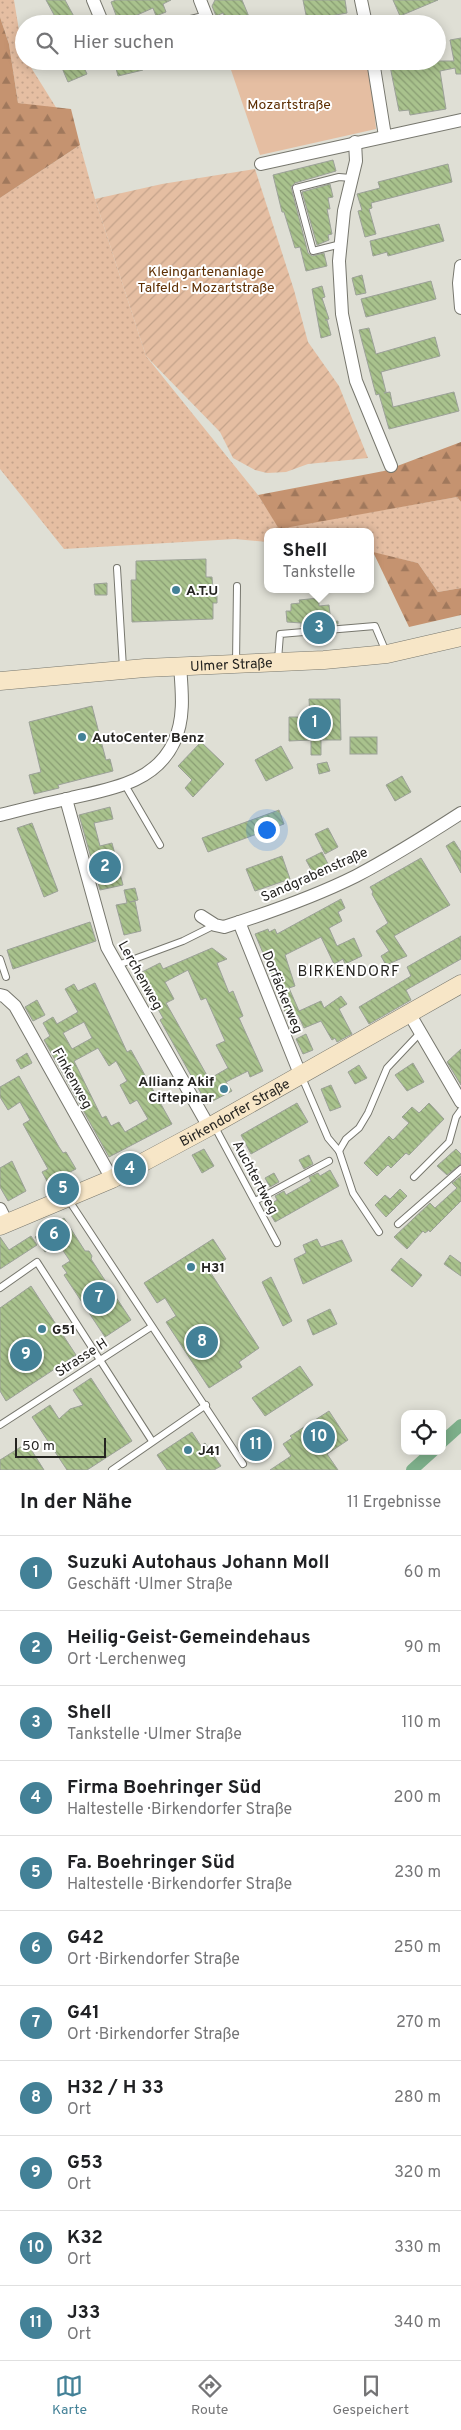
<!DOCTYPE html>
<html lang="de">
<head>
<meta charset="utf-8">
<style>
	body { margin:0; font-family:Overpass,sans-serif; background:#f2f2f2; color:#202124 }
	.controls { position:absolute; right:15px; bottom:15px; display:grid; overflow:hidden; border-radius:10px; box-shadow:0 2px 12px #0003 }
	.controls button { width:45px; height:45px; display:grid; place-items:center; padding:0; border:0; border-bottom:1px solid #e0e0e0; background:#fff; color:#202124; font:25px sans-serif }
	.scale { position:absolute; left:15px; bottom:12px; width:91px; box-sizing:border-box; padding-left:5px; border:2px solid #252421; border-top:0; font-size:14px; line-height:18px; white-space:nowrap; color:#252421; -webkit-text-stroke:4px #fff; paint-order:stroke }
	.you { position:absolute; left:266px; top:829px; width:18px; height:18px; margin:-12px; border:4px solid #fff; border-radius:50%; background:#1a73e8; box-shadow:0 0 0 8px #1a73e833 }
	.badge { display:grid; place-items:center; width:32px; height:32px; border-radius:50%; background:#438197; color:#fff; font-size:16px; font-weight:700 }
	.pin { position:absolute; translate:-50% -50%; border:2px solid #fff; box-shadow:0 1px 5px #0006 }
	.popup { position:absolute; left:264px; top:528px; width:110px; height:65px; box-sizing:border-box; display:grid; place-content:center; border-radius:10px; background:#fff; filter:drop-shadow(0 1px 4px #0005); font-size:16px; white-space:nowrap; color:#757577 }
	.popup b { font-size:19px; color:#202124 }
	.popup::after { content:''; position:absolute; left:50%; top:100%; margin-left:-10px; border:10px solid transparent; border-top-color:#fff }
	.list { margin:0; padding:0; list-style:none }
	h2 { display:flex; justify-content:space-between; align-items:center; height:65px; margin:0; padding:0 20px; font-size:21px }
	h2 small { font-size:16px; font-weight:400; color:#757577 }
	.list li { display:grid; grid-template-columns:32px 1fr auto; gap:15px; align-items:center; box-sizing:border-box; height:75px; padding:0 20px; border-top:1px solid #e0e0e0 }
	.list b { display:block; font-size:19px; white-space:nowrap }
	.list p { margin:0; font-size:16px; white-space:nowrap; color:#757577 }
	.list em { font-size:16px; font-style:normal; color:#757577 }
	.icon { flex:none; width:28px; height:28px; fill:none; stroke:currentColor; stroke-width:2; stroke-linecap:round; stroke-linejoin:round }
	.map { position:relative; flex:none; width:461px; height:1470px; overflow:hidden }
	.search { position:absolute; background:#fff; box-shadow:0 2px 12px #0003; left:15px; right:15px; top:15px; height:55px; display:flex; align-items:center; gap:12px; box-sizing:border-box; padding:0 18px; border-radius:28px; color:#757577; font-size:19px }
	.sheet { height:890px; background:#fff }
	nav { display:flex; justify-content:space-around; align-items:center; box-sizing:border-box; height:70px; border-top:1px solid #e0e0e0; background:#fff; font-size:14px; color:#757577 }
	nav a { display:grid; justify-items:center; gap:2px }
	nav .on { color:#438197 }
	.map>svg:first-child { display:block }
	.grass { fill:url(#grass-dots) }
	.forest { fill:url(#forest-firs) }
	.park { fill:#e5bea2 }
	.garden { fill:url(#garden-furrows) }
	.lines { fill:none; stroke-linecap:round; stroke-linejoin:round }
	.canal { stroke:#7daf8a; stroke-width:12 }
	.building { fill:url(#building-back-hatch); stroke:#9ca198; fill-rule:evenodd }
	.lane-casing { stroke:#77776e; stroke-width:8 }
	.street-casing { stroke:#77776e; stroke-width:14 }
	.secondary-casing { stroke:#77776e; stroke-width:19 }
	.lane { stroke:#fff; stroke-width:6 }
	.street { stroke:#fff; stroke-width:12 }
	.secondary { stroke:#f7e6c7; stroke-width:18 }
	.poi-dot { fill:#438197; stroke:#fff; stroke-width:2 }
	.labels { text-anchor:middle; stroke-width:4; stroke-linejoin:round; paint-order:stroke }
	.park-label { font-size:14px; fill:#5d2e02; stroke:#fff }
	.poi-label { font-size:14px; font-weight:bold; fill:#252421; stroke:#fff; text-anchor:start }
	.street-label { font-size:14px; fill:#252421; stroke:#fff }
	.neighbourhood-label { font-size:15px; letter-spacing:1px; fill:#252421; stroke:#fff }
</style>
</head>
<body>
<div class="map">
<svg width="461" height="1470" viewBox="0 0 461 1470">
	<defs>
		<pattern id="grass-dots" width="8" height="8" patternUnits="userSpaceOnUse" patternTransform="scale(1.25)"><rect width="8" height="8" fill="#e5bea2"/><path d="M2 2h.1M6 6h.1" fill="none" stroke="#c4a38b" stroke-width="1.8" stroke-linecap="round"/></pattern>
		<pattern id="forest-firs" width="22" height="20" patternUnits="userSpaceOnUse" patternTransform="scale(1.25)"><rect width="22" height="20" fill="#c59370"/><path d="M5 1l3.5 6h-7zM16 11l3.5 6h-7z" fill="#a0785c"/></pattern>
		<pattern id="garden-furrows" width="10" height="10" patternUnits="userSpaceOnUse" patternTransform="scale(1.25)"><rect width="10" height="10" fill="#e5bea2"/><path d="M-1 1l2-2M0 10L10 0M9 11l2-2" fill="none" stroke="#c4a38b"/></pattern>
		<pattern id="building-back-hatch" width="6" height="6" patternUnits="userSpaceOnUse" patternTransform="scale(1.25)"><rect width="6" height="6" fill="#a9c28d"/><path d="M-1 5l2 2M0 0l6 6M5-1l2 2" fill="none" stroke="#899d73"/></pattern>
	</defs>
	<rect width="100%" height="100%" fill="#dfdfd5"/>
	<g class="grass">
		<polygon points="0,0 14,0 24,61 27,61 57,109 18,103 9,44 0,17"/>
		<polygon points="80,145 95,199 146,356 258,495 279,528 457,497 461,502 461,588 438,592 418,563 370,552 370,532 268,532 268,542 235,539 64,549 0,469 0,198"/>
	</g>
	<g class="forest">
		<polygon points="0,17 9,44 18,103 71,109 80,145 0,198"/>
		<polygon points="461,442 461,502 457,497 279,529 258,495 384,471"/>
		<polygon points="373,552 418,563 438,592 461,588 461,615 409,627"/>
	</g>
	<polygon class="park" points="228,61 370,61 376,129 260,155"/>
	<polygon class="garden" points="255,169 294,290 308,342 339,386 368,458 308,464 286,472 267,473 255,470 233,458 220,432 146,356 95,199 162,184"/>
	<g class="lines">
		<g class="canal">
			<polyline points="442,1442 461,1425"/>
			<polyline points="412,1470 433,1451"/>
		</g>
	</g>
	<g class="building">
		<polygon points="46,0 65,0 78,24 59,24"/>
		<polygon points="116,0 171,0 163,4 166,12 156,16 153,8 119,23 111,2"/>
		<polygon points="215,0 242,0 252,24 228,24 223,13 216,16 212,6"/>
		<polygon points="303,0 345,0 347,13 307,20"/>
		<polygon points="393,0 438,0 400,16"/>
		<polygon points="461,38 461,74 456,74 455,68 440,71 446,109 410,115 409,110 399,111 389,61 454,61 450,40"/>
		<polygon points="59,61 81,61 87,74 68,82"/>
		<polygon points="114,61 141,61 143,70 118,76"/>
		<polygon points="333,160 336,171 295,183 291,187 308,253 312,256 324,253 327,266 306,271 300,247 295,248 284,212 282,212 273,175"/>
		<polygon points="448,164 452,182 371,203 372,208 369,209 376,234 365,237 358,211 362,210 357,194 380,188 378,182"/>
		<polygon points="330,184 333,197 328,198 330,209 327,209 332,234 328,235 329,240 317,245 302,192"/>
		<polygon points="439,224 444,241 388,256 387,252 373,256 370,241"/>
		<polygon points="362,275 366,293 356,295 352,278"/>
		<polygon points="431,281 436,299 366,317 361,299"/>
		<polygon points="322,286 325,297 322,298 329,319 325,320 327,320 331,335 321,338 312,289"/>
		<polygon points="369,328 376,354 435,337 440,356 381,372 386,392 384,393 390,392 393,407 454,392 459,411 389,429 379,394 376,395 359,330"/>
		<polygon points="206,559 206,577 212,577 213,593 217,593 217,603 213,603 213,619 132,622 131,580 136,580 136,561"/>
		<polygon points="107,583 107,595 95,595 94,584"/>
		<polygon points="319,598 319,606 329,605 331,622 338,621 338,624 301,627 301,623 287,622 286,611 291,611 291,604 300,603 299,600"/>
		<polygon points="309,699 340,699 341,740 321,740 321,755 311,755 311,740 289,741 289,717 310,717"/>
		<polygon points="92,706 106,760 110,759 113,771 58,785 59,788 34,794 29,775 41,772 29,722"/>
		<rect x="350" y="737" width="27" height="17"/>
		<polygon points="201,742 224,764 193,797 185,788 192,780 178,766"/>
		<polygon points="281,746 293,768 266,781 255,760"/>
		<polygon points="327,762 330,771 319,774 317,764"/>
		<polygon points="402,776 411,792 395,801 386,785"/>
		<polygon points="110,807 113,819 94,823 100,846 112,843 123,885 100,890 79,815"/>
		<polygon points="279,810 284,824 208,852 202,838"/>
		<polygon points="32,823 58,891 44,897 17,828"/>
		<polygon points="328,828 338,847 325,854 315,834"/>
		<polygon points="454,841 461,852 461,873 446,846"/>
		<polygon points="322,852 328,864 313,873 306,860"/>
		<polygon points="282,856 290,879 255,891 246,869"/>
		<polygon points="421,858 450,905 394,936 407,956 386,965 381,956 389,951 376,931 388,923 372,894 373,892 370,887"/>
		<polygon points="135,888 138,900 130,902 135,901 141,931 124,935 116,905 127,903 124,890"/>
		<polygon points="341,899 345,908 338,912 342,921 329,928 337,946 354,938 362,956 345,964 343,959 334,964 321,937 285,955 295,986 289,988 299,1011 321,1001 324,1008 341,996 347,1004 339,1009 352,1034 337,1042 335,1038 332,1040 321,1021 304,1028 298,1015 288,1019 271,978 273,977 255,934 268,929 269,932 275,929 277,934"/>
		<polygon points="90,922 96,941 13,969 7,950"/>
		<polygon points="461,936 461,959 406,990 411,1000 369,1024 359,1007 411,976 407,967"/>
		<path d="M212,948L227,959L217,963L229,993L233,991L243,1016L239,1018L263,1071L250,1077L248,1071L226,1082L232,1091L207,1104L160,1020L163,1018L138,974L160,963L163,969ZM188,970L201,1000L206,998L225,1041L216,1045L228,1068L209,1079L166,1003L174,999L165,982Z"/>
		<path d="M95,983L127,1052L131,1050L172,1124L109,1157L44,1040L50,1036L43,1023L53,1017L57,1024L78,1012L65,989L74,984L78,991ZM84,1022L92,1038L72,1049L63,1033ZM98,1048L109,1066L116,1061L127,1081L120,1085L130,1104L137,1100L148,1119L125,1132L119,1122L111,1126L106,1116L102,1118L74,1061Z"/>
		<polygon points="37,1000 45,1015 33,1021 25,1007"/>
		<polygon points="306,1034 313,1050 303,1054 296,1039"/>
		<polygon points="461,1049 461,1085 447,1062"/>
		<polygon points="27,1053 32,1063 21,1069 16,1060"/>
		<polygon points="413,1063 424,1082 407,1091 395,1075"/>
		<polygon points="359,1065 367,1078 355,1084 348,1072"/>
		<polygon points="19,1076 59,1147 63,1153 66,1152 76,1169 48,1183 42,1172 48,1169 23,1124 30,1120 20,1102 8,1110 0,1097 0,1087"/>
		<polygon points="331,1085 341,1107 330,1111 321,1089"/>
		<polygon points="297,1103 308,1122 251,1154 241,1135"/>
		<polygon points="429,1103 444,1119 409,1155 406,1153 391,1168 388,1165 377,1176 364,1163 389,1136 393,1140 409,1123 402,1117 412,1107 419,1113"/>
		<polygon points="204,1149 214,1166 202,1173 192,1155"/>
		<polygon points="456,1149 461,1154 461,1164 447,1175 437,1166"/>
		<polygon points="309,1155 313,1164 304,1169 299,1160"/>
		<polygon points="12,1161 26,1191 8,1201 0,1187 0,1168"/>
		<polygon points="330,1170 339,1186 275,1222 266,1207 277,1200 275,1196 284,1191 286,1195 311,1181 309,1177 318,1173 320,1176"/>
		<polygon points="274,1173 279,1182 270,1187 265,1178"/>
		<polygon points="461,1176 461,1201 430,1232 429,1230 425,1233 423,1231 407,1249 394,1237 430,1203 435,1208 457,1188 452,1183"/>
		<polygon points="400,1189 407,1196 386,1217 375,1205 385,1195 390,1199"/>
		<polygon points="64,1218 85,1251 89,1251 92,1256 91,1259 131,1320 105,1337 64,1275 67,1273 62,1266 70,1261 58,1243 45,1252 35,1237"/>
		<polygon points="31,1236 37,1245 0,1269 0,1237 9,1250"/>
		<polygon points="213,1239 226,1259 209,1270 259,1348 239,1362 242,1367 209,1388 166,1322 176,1316 165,1298 157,1303 144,1283"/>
		<polygon points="317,1239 321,1247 342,1240 352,1261 303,1284 294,1259 306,1253 303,1245"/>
		<polygon points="450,1255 461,1263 461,1276 444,1264"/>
		<polygon points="401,1258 422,1275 412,1287 391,1270"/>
		<polygon points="271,1277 292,1321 283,1326 262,1282"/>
		<polygon points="31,1286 76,1355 6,1401 0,1391 0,1308"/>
		<polygon points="330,1309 337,1324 313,1335 307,1320"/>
		<polygon points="300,1366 313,1385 265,1416 252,1398"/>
		<polygon points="91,1378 132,1441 87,1470 67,1470 32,1417 50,1405 59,1419 70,1409 83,1405 73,1390"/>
		<polygon points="329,1411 348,1440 327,1454 338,1470 270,1470 291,1456 283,1444 292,1438 290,1436"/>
		<polygon points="192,1432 201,1446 205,1443 221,1466 214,1470 167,1470 157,1455"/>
		<circle cx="256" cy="1446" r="8"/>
		<polygon points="27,1443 44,1470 0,1470 0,1460"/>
	</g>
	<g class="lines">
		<g class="lane-casing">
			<g id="lane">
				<polyline points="341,244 313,251 296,188 339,177 351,178"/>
				<polyline points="117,568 123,668"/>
				<polyline points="278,660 280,634 375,626 386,652"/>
				<polyline points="236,663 237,586"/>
				<polyline points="125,785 160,845"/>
				<polyline points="0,959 6,977"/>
				<polyline points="118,965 183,941 215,925"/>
				<polyline points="301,1075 328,1138 339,1151 353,1193 379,1232"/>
				<polyline points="211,1128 217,1131 277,1243"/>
				<polyline points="339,1151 346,1139 359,1128 368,1113 387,1068 420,1033"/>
				<polyline points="414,1177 449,1142 456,1117 461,1110"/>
				<polyline points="68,1199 243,1464"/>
				<polyline points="255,1201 329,1161"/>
				<polyline points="398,1224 461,1169"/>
				<polyline points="0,1288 37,1262 152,1441"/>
				<polyline points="0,1425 151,1327"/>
				<polyline points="112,1470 206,1405"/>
			</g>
		</g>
		<g class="street-casing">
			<g id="street">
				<polyline points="93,0 103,24"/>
				<polyline points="361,0 366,24"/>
				<polyline points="182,24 207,18 200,0"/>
				<polyline points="373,61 385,136"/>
				<polyline points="355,142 356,161 344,211 339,261 342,314 356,381 391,466"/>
				<polyline points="261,164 461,120"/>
				<polyline points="461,266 459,283 461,308"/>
				<polyline points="66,799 107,947 209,1127"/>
				<path d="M0,815C24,809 47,803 71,798C110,789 155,783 174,742C185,719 182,691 180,666"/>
				<path d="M201,916L215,925L224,927C268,913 314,897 356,876C392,857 427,835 461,813"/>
				<polyline points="239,922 300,1074"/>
				<polyline points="0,995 4,996 15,1006 112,1179"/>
				<polyline points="409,1013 461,1102"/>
				<polyline points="0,1209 7,1223"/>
			</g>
		</g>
		<g class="secondary-casing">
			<g id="secondary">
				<path id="s1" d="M0,681L145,668L324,660L387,654L461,637"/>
				<path id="s2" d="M0,1226L112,1179L209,1127L461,984"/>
			</g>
		</g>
		<use href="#lane" class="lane"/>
		<use href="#street" class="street"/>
		<use href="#secondary" class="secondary"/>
	</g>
	<g class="poi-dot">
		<circle cx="176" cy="590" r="5"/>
		<circle cx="82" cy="737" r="5"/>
		<circle cx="224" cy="1089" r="5"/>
		<circle cx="191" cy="1267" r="5"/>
		<circle cx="42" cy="1329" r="5"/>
		<circle cx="188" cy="1450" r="5"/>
	</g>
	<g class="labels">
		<g class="park-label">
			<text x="289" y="109">Mozartstraße</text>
			<text x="206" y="276">Kleingartenanlage<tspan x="206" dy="16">Talfeld - Mozartstraße</tspan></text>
		</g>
		<g class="poi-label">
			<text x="186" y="595">A.T.U</text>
			<text x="92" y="742">AutoCenter Benz</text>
			<text x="214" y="1086" text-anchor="end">Allianz Akif<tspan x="214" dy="16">Ciftepinar</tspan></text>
			<text x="201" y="1272">H31</text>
			<text x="52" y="1334">G51</text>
			<text x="198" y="1455">J41</text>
		</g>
		<g class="street-label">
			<text dy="5" stroke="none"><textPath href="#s1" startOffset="232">Ulmer Straße</textPath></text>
			<text transform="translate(314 874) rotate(-24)" y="5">Sandgrabenstraße</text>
			<text transform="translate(141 975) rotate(61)" y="5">Lerchenweg</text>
			<text transform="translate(283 992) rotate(68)" y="5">Dorfäckerweg</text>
			<text transform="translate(73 1078) rotate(61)" y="5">Finkenweg</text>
			<text dy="5" stroke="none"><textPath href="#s2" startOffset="261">Birkendorfer Straße</textPath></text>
			<text transform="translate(256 1177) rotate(62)" y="5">Auchtertweg</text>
			<text transform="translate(81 1357) rotate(-33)" y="5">Strasse H</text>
		</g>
		<g class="neighbourhood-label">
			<text x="349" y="976">BIRKENDORF</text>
		</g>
	</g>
</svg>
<div class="controls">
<button><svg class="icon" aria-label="locate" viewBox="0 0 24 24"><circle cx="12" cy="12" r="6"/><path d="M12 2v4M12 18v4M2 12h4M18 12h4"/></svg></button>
</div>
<div class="scale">50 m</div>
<div class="you"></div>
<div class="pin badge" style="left:315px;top:723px">1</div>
<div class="pin badge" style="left:105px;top:867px">2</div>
<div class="pin badge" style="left:319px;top:628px">3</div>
<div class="popup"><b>Shell</b>Tankstelle</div>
<div class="pin badge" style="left:130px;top:1169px">4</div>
<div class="pin badge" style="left:63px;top:1189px">5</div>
<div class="pin badge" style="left:54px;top:1235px">6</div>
<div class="pin badge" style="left:99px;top:1298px">7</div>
<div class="pin badge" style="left:202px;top:1342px">8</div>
<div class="pin badge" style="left:26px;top:1355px">9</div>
<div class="pin badge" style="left:319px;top:1437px">10</div>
<div class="pin badge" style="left:256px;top:1445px">11</div>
<div class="search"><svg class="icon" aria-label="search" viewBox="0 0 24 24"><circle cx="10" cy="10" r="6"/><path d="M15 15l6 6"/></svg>Hier suchen</div>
</div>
<section class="sheet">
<h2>In der Nähe<small>11 Ergebnisse</small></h2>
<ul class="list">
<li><span class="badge">1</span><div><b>Suzuki Autohaus Johann Moll</b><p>Geschäft · Ulmer Straße</p></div><em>60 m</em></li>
<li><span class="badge">2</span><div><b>Heilig-Geist-Gemeindehaus</b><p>Ort · Lerchenweg</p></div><em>90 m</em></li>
<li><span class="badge">3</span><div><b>Shell</b><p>Tankstelle · Ulmer Straße</p></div><em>110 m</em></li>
<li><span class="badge">4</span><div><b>Firma Boehringer Süd</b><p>Haltestelle · Birkendorfer Straße</p></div><em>200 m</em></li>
<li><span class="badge">5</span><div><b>Fa. Boehringer Süd</b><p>Haltestelle · Birkendorfer Straße</p></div><em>230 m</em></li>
<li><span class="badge">6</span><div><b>G42</b><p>Ort · Birkendorfer Straße</p></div><em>250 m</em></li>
<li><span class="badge">7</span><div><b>G41</b><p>Ort · Birkendorfer Straße</p></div><em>270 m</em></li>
<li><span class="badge">8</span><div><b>H32 / H 33</b><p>Ort</p></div><em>280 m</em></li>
<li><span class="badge">9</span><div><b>G53</b><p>Ort</p></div><em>320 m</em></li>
<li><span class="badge">10</span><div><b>K32</b><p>Ort</p></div><em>330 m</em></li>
<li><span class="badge">11</span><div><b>J33</b><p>Ort</p></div><em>340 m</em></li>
</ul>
</section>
<nav>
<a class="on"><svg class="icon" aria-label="map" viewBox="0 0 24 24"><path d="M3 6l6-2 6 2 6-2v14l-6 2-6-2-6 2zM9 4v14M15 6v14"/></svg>Karte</a>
<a><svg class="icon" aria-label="directions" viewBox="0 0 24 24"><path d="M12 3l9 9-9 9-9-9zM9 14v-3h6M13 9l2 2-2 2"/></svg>Route</a>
<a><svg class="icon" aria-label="saved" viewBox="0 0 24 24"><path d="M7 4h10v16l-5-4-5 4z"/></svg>Gespeichert</a>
</nav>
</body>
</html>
